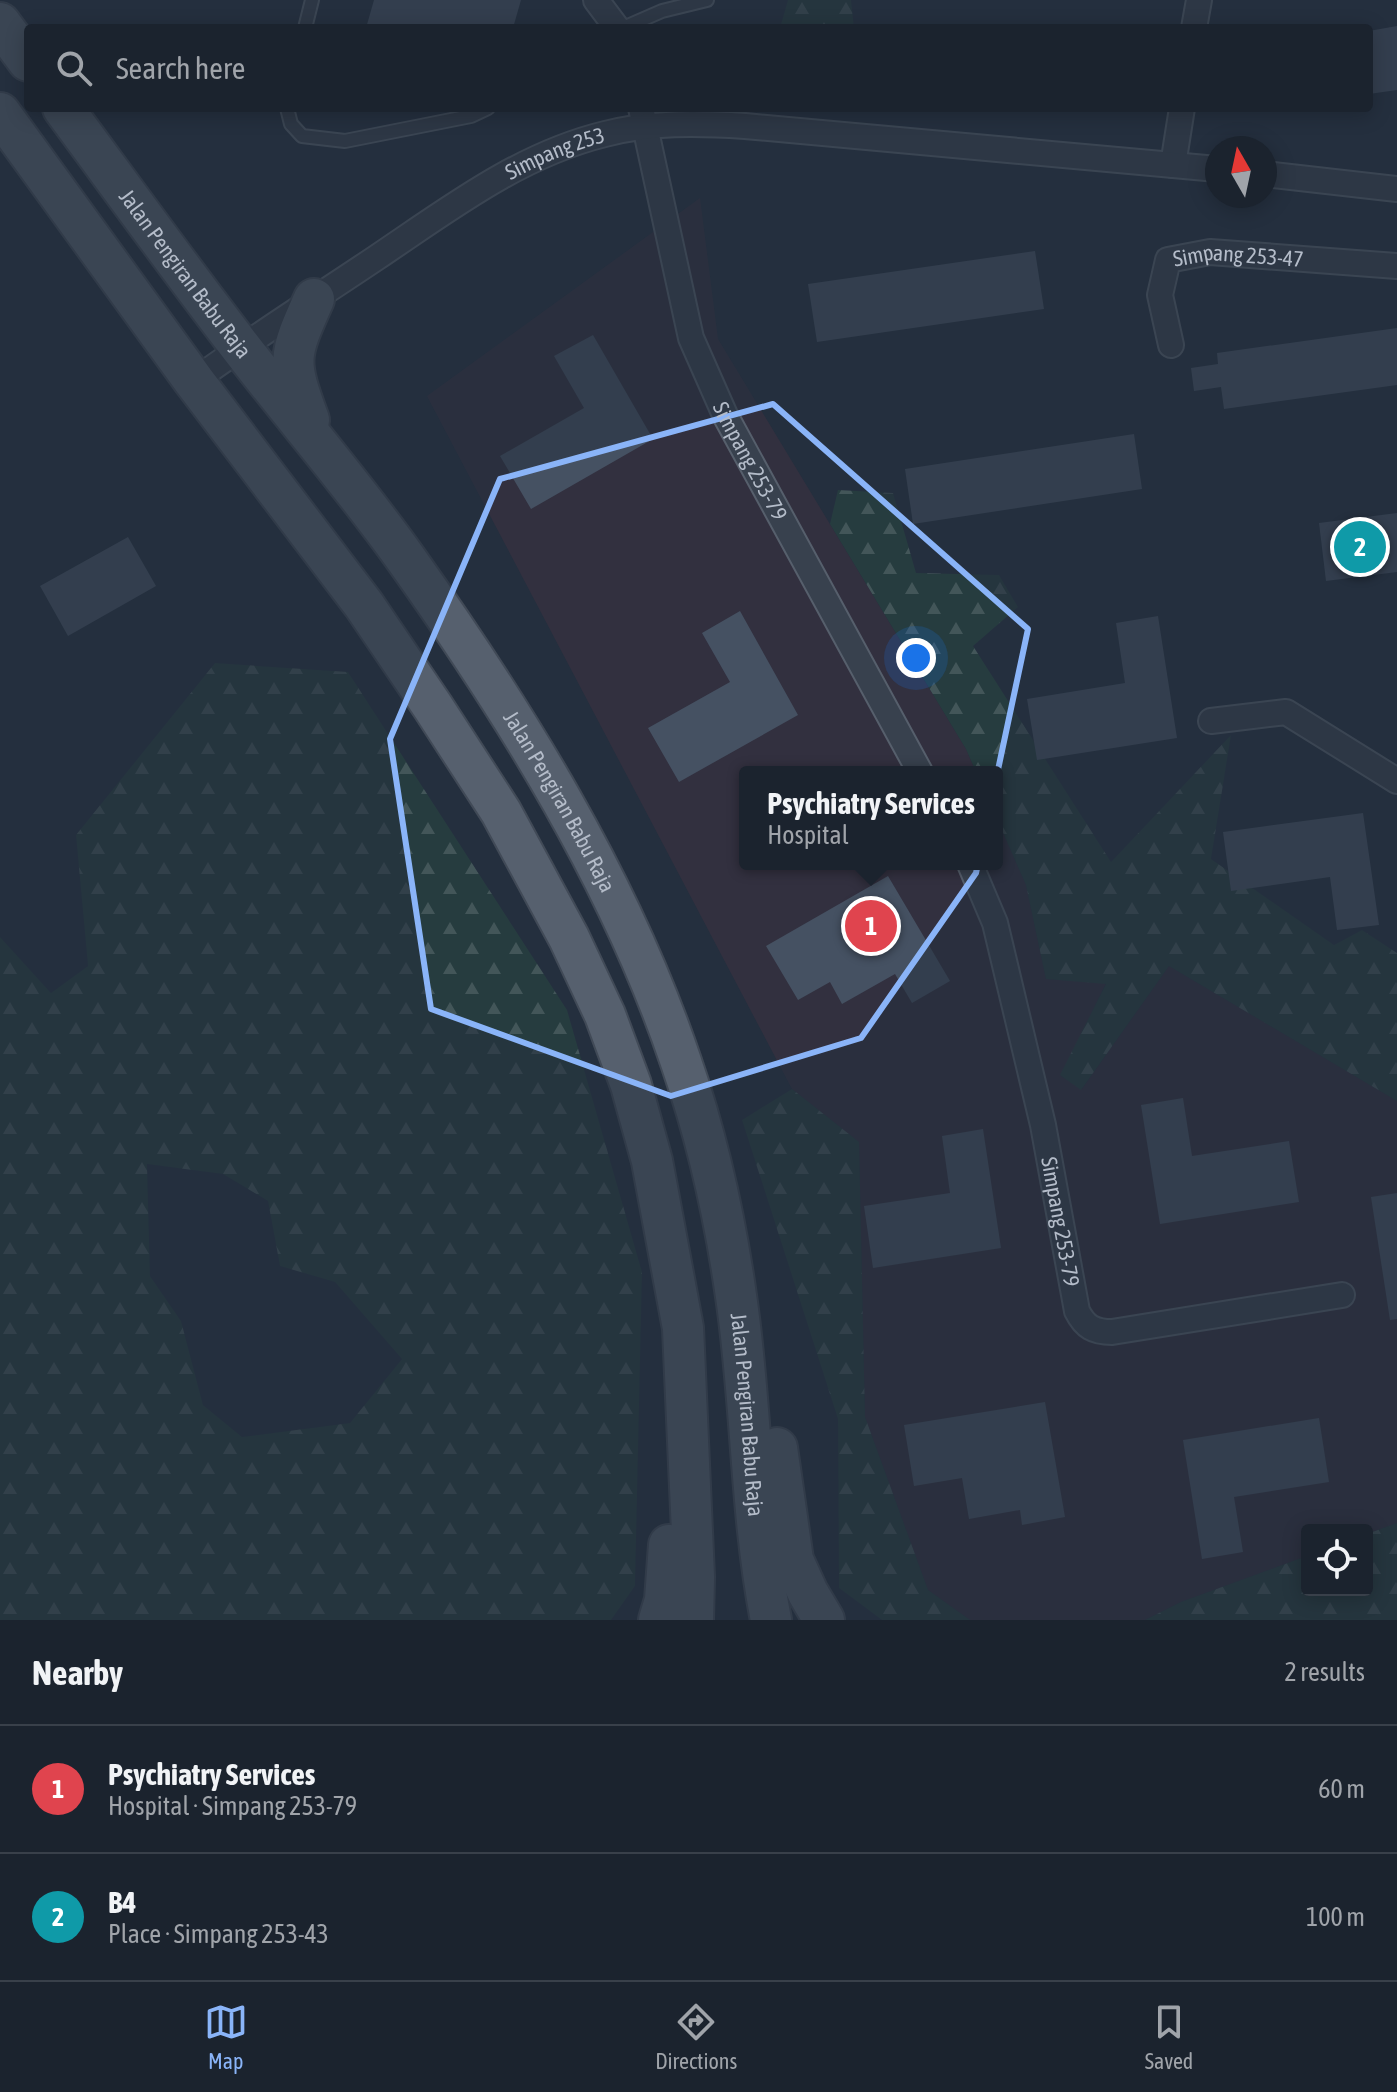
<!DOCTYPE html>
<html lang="en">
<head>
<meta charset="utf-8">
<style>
	body { margin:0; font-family:"Asap Condensed",sans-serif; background:#282f3a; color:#f1f3f6 }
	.controls { position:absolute; right:24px; bottom:24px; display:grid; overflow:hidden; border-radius:8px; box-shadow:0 4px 20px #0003 }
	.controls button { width:72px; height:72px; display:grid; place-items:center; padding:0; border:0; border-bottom:2px solid #39404a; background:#1b232e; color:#f1f3f6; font:40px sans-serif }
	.compass { position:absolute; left:1205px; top:136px; width:72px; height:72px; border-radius:50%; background:#1b232e; box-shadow:0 4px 20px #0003; rotate:351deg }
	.you { position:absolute; left:916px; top:658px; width:28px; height:28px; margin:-20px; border:6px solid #fff; border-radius:50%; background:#1a73e8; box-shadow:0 0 0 12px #1a73e833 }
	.badge { display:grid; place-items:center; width:52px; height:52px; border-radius:50%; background:#8ab4f8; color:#fff; font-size:26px; font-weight:700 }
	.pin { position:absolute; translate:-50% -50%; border:4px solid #fff; box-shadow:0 2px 8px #0006 }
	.popup { position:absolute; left:739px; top:766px; width:264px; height:104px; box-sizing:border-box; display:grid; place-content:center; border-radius:8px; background:#1b232e; filter:drop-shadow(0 2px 6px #0005); font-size:26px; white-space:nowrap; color:#a0a4aa }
	.popup b { font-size:30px; color:#f1f3f6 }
	.popup::after { content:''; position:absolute; left:50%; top:100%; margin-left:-16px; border:16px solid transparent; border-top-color:#1b232e }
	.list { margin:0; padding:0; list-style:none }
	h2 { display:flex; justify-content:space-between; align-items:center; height:104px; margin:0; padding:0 32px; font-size:34px }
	h2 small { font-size:26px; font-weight:400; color:#a0a4aa }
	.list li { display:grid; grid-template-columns:52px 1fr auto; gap:24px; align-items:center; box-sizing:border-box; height:128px; padding:0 32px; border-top:2px solid #39404a }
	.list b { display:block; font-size:30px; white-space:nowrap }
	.list p { margin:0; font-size:26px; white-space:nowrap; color:#a0a4aa }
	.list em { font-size:26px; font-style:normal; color:#a0a4aa }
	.icon { flex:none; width:44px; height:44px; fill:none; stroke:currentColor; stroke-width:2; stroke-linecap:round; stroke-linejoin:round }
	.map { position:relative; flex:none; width:1397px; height:1620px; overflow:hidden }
	.search { position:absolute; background:#1b232e; box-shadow:0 4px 20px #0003; left:24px; right:24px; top:24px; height:88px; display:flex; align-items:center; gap:20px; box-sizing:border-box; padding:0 28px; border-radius:8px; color:#a0a4aa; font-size:30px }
	.sheet { height:360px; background:#1b232e }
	nav { display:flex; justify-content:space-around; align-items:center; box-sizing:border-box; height:112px; border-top:2px solid #39404a; background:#1b232e; font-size:22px; color:#a0a4aa }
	nav a { display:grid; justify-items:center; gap:4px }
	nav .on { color:#8ab4f8 }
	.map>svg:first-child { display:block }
	.medical { fill:#32303f }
	.forest { fill:url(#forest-firs); fill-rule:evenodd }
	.building { fill:#455162 }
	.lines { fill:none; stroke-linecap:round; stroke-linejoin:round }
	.service-casing { stroke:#565f6c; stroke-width:16 }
	.minor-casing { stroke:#565f6c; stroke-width:28 }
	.primary-casing { stroke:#414a57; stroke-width:44 }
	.service { stroke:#38414e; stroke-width:12 }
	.minor { stroke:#38414e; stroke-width:24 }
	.primary { stroke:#56606e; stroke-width:40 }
	.marked { fill:none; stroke:#8ab4f8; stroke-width:6; stroke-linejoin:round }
	.labels { text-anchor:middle; stroke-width:7; stroke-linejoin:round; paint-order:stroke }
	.street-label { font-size:22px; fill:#b4bcc9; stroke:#1d2633 }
</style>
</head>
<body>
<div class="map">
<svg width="1397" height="1620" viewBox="0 0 1397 1620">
	<defs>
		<pattern id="forest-firs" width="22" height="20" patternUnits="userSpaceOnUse" patternTransform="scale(2)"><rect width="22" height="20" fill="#263c3f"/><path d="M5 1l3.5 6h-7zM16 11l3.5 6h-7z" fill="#435659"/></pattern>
	</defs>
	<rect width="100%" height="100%" fill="#242f3e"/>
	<polygon class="medical" points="700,198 718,339 966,749 976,772 745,772 745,864 997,864 997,819 1026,885 1046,979 1106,983 1061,1076 1082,1089 1169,966 1397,1101 1397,1523 1367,1534 1367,1530 1307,1530 1307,1556 1181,1602 1145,1620 970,1620 928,1590 865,1417 859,1142 792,1089 427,396"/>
	<g class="forest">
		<polygon points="788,0 851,0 854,28 780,28"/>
		<polygon points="838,490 893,493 916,573 999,575 1018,607 973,646 1111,862 1231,735 1211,859 1334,945 1362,930 1397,953 1397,1101 1169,966 1081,1090 1060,1075 1106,984 1046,979 1026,885 997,819 997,772 976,772 966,749 830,524"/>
		<path d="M215,663L348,672L567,1010L642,1272L635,1586L611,1620H0V937L51,993L88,966L76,835ZM147,1164L223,1174L268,1201L280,1266L335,1282L402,1359L350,1423L242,1437L203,1405L181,1321L150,1276Z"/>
		<polygon points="792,1089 859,1142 865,1417 928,1590 970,1620 882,1620 839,1588 838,1419 742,1120"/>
		<polygon points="1397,1523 1397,1620 1145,1620 1181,1602 1307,1556 1307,1590 1367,1590 1367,1534"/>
	</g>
	<g class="building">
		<polygon points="374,0 521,0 513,28 366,28"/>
		<polygon points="1397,26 1397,90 1369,94 1369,31"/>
		<polygon points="1035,251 1044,309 817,342 808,284"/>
		<polygon points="1397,328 1397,385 1224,409 1221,387 1194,391 1191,368 1218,364 1217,353"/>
		<polygon points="593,335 653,439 531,509 500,456 584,408 554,356"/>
		<polygon points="1134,434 1142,489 913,524 905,469"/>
		<polygon points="1397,513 1397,572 1326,581 1319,523"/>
		<polygon points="128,537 156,586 68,636 40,586"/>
		<polygon points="740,611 798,715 679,782 648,728 730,682 702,633"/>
		<polygon points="1158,616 1177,738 1037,760 1027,699 1125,683 1116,623"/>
		<polygon points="1363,813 1379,925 1337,930 1330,877 1231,891 1223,832"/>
		<polygon points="888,876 950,981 912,1003 895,974 842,1004 830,982 798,1000 766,946"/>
		<polygon points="1183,1098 1192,1156 1289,1141 1299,1202 1160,1224 1141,1105"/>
		<polygon points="983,1129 1001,1248 873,1268 864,1206 950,1193 942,1136"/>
		<polygon points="1397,1193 1397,1319 1390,1320 1371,1197"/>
		<polygon points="1045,1402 1065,1517 1022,1525 1020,1510 969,1519 962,1478 914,1486 904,1425"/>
		<polygon points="1319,1418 1329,1482 1234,1497 1243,1552 1202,1559 1183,1440"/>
	</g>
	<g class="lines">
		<g class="service-casing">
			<g id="service">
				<polyline points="305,28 312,0"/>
				<polyline points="623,28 662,11 707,0"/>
				<polyline points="287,108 291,124 302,136 345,141 471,116 488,108"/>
			</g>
		</g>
		<g class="minor-casing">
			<g id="minor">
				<polyline points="596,0 617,28"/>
				<polyline points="1194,28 1199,0"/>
				<path id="s1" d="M641,108L691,338L725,415L920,772"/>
				<polyline points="1173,165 1182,108"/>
				<polyline points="1265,174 1397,189"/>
				<path id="s2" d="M1171,345L1160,295L1168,260L1210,252L1397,266"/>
				<path id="s3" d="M194,381C253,338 315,299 376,258C449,209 519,155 605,134C651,122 697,123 745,126L1217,169"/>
				<polyline points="1211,721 1286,712 1397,781"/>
				<path id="s4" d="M970,864L995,923L1043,1125L1077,1311C1085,1327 1094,1332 1112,1332L1342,1295"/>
			</g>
		</g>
		<g class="primary-casing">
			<g id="primary">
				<polyline points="0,23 28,61"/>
				<path id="s5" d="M63,108C122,188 181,270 242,349C296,419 355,487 406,559C516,714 620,881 681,1062C707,1137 725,1218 736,1296C752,1403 750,1513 771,1620"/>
				<polyline points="0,113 194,381 364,605 433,707 501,812 569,938 605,1015 631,1085 652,1161 683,1328 694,1577 693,1620"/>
				<path d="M309,420C287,360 288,357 314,299"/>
				<polyline points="777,1448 793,1560 808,1593 824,1620"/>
				<polyline points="659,1620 665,1600 669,1545"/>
			</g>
		</g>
		<use href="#service" class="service"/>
		<use href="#minor" class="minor"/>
		<use href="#primary" class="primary"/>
	</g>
	<path d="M0 0H1397V1620H0ZM773,404L1028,629L976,873L861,1038L671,1096L431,1009L390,739L500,479Z" fill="#242f3e" fill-opacity=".55" fill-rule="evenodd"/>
	<path class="marked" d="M773,404L1028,629L976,873L861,1038L671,1096L431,1009L390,739L500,479Z"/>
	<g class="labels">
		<g class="street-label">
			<text dy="8" stroke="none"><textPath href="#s3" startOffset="428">Simpang 253</textPath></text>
			<text dy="8" stroke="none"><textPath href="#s2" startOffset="158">Simpang 253-47</textPath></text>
			<text dy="8" stroke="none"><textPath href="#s5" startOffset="206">Jalan Pengiran Babu Raja</textPath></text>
			<text dy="8" stroke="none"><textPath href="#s1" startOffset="372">Simpang 253-79</textPath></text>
			<text dy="8" stroke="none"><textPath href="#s5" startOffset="854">Jalan Pengiran Babu Raja</textPath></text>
			<text dy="8" stroke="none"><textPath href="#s4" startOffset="370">Simpang 253-79</textPath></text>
			<text dy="8" stroke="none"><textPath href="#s5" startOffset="1502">Jalan Pengiran Babu Raja</textPath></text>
		</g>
	</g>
</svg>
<div class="controls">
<button><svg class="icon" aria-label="locate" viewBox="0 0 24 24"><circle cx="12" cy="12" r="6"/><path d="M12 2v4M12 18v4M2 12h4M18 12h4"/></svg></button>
</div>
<svg class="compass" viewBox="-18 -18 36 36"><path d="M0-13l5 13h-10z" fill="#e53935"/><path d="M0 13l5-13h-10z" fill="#a0a4aa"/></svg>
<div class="you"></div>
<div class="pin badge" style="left:871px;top:926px;background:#e0444e">1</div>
<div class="popup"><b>Psychiatry Services</b>Hospital</div>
<div class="pin badge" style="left:1360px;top:547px;background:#0f9aa8">2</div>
<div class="search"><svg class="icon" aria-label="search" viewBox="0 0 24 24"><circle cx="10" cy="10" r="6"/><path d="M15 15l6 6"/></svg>Search here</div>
</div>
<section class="sheet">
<h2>Nearby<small>2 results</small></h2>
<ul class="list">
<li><span class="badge" style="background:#e0444e">1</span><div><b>Psychiatry Services</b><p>Hospital · Simpang 253-79</p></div><em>60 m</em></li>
<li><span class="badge" style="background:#0f9aa8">2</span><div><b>B4</b><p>Place · Simpang 253-43</p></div><em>100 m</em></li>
</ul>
</section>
<nav>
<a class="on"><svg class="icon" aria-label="map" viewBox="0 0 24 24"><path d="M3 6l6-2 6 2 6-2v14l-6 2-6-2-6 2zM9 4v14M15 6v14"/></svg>Map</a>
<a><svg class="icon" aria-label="directions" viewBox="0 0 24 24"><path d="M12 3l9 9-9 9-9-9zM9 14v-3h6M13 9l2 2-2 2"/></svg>Directions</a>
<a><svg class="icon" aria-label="saved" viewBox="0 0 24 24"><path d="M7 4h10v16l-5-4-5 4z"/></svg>Saved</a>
</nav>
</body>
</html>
